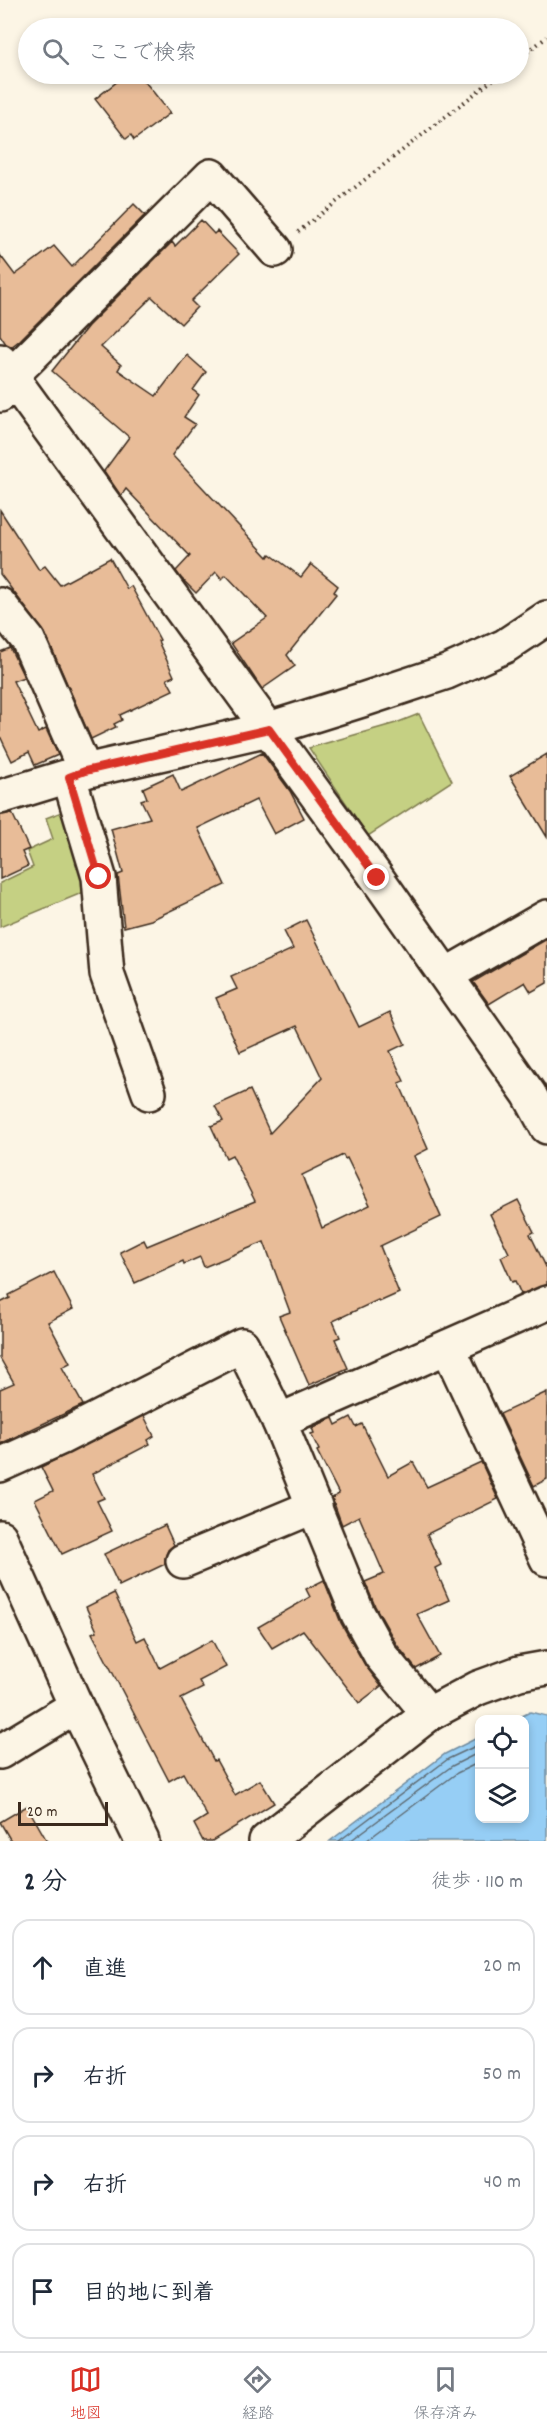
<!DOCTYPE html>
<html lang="ja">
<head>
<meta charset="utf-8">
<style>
	body { margin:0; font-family:Dekko,"Klee One",sans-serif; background:#f2f2f3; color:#1f2937 }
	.controls { position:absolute; right:18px; bottom:18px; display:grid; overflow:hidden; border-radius:12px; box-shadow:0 3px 9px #0003 }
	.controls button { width:54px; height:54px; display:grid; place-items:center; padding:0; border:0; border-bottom:2px solid #e0e1e3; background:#fff; color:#1f2937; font:30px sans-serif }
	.scale { position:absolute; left:18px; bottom:15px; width:90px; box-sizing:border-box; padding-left:6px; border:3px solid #3b2a1e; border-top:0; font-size:16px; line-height:21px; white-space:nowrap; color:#3b2a1e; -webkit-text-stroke:4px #fcf5e5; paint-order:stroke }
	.stop { position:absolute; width:18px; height:18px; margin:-14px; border:4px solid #d93025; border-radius:50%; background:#fff }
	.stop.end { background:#d93025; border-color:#fff; box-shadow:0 2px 6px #0008 }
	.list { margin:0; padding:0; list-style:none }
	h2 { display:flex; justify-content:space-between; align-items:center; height:78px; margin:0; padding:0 24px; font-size:26px }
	h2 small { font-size:20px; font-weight:400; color:#747a83 }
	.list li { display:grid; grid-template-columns:39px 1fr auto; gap:18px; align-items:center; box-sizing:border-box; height:96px; margin:0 12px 12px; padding:0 12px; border:2px solid #e0e1e3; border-radius:18px }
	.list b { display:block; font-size:22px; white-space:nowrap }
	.list em { font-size:20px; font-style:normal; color:#747a83 }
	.icon { flex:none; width:33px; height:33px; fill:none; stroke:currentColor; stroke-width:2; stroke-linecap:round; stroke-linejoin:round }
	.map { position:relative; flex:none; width:547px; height:1841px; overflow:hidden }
	.search { position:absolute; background:#fff; box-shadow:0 3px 9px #0003; left:18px; right:18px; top:18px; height:66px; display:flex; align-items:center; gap:15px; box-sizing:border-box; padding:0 21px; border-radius:33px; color:#747a83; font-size:22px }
	.sheet { height:510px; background:#fff }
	nav { display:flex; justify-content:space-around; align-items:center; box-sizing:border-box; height:84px; border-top:2px solid #e0e1e3; background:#fff; font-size:16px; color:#747a83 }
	nav a { display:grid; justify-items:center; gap:3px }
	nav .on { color:#d93025 }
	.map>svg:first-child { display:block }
	.green { fill:#c5d083; stroke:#807d50; stroke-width:1.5 }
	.water { fill:#96cef5; stroke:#728c9f; stroke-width:1.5 }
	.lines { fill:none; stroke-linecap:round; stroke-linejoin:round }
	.shore { stroke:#5f6c74; stroke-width:1.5 }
	.building { fill:#e8bc98; stroke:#3b2a1e; stroke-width:1.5; fill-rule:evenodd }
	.minor-casing { stroke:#3b2a1e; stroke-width:38 }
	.path { stroke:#3b2a1e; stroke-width:4; stroke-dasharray:1.5 4.5; stroke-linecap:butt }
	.minor { stroke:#fcf5e5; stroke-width:33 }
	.route { stroke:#d93025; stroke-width:8 }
</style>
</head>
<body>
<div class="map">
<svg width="547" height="1841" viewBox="0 0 547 1841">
	<rect width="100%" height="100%" fill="#fcf5e5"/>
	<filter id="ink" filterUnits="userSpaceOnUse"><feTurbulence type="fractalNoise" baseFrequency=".0167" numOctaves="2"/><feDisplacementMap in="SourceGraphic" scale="12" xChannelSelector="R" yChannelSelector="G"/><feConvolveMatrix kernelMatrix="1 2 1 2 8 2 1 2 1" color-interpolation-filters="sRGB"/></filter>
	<g filter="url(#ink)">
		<g class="green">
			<polygon points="419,714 452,781 368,836 309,748 396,723"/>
			<polygon points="72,808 89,890 0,927 0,883 33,867 27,851 53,839 46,818"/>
		</g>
		<polygon class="water" points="530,1712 547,1716 547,1841 330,1841 445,1754 479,1737 480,1818 524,1818 524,1720 516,1719"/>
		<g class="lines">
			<g class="shore">
				<polyline points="339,1841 448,1759 480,1744"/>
				<polyline points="350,1841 452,1766 480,1752"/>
				<polyline points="366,1841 457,1773 480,1762"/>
			</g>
		</g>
		<g class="building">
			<polygon points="127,74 139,74 170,113 134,140 131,135 126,139 95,99"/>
			<polygon points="134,204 145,215 20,340 11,347 6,344 0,335 0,255 15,275 54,246 72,267"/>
			<polygon points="201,220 214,234 217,231 239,254 191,301 197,307 181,324 152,297 101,347 121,365 118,370 156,396 187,355 206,372 193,390 199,395 184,417 195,424 172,455 268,557 270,554 301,577 311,564 338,586 334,592 336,594 287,655 295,666 262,689 231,643 267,618 226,575 222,579 216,572 196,593 181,578 176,571 190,556 126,489 121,496 104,471 129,437 52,371 88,326 172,242 175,246"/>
			<polygon points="0,510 39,570 45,566 60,585 110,558 127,589 131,586 160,640 158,641 174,676 167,679 173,690 120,715 122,720 114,724 116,727 91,739 45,633 0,574"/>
			<polygon points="10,648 24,677 13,681 38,733 46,729 58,755 35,765 29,752 12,761 0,736 0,652"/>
			<polygon points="262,753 290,791 304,818 274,834 256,800 198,828 225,885 151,920 124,927 118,875 123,873 111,829 150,818 141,800 147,798 143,788 173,774 181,792"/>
			<polygon points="547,754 547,837 510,776"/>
			<polygon points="12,813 29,849 22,852 28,866 0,879 0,815"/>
			<path d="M306,920L359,1027L390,1012L405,1044L390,1051L404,1081L399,1083L428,1149L414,1156L441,1217L380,1246L399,1293L379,1302L378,1300L333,1321L340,1337L335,1339L348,1368L309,1385L279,1316L290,1312L264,1242L204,1267L200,1257L184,1264L183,1261L135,1283L120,1252L144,1240L147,1246L255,1201L232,1155L226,1158L211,1126L223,1121L215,1106L250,1090L270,1133L322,1078L297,1026L240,1052L216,998L237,989L231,977L293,949L284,931ZM343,1155L345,1159L347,1158L370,1205L322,1228L302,1175Z"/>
			<polygon points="547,939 547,983 531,992 525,982 489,1004 473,982"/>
			<polygon points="518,1200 534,1232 530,1234 547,1269 547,1285 521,1294 515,1281 512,1282 501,1257 509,1253 490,1214"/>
			<polygon points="54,1272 73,1309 48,1322 70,1363 62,1367 83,1405 0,1444 0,1389 14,1383 0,1358 0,1303 10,1298 9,1295"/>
			<polygon points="547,1392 547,1479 534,1486 500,1414"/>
			<polygon points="144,1416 154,1436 148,1440 150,1444 92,1474 104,1498 97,1501 112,1531 62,1554 35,1500 53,1491 41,1467"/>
			<polygon points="351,1417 356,1427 362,1424 388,1476 413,1462 427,1487 481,1462 498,1499 427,1534 441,1565 435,1568 449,1600 417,1614 440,1656 416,1669 397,1645 375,1606 365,1582 384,1574 359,1516 342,1525 332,1498 339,1494 317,1451 319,1450 311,1434 314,1433 312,1428 328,1420 333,1418 336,1425"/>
			<polygon points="165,1525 174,1545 168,1550 165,1558 165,1564 119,1586 104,1554"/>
			<polygon points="324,1580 341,1623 365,1665 381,1686 359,1703 303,1630 272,1648 258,1627 310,1597 306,1589"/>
			<polygon points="114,1593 137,1641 145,1637 160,1668 212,1640 226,1667 199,1681 203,1688 181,1699 214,1761 216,1760 235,1795 260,1780 274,1803 212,1841 203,1841 194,1824 207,1816 183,1773 169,1781 92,1633 97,1631 86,1607"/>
			<polygon points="27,1806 47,1841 11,1841 0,1822"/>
		</g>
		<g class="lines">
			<g class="minor-casing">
				<g id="minor">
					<polyline points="0,361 377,878 529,1094 547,1127"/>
					<polyline points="0,395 11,376 211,176 275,250"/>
					<polyline points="0,605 28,640 85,771"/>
					<polyline points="69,777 99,877 107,974 149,1093"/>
					<polyline points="0,797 85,771 269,729 365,699 447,672 505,646 547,618"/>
					<polyline points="446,975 547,917"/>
					<polyline points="448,1347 547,1559"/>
					<polyline points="279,1421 547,1303"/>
					<polyline points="0,1465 60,1438 242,1345 279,1421 358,1614 381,1656 429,1714"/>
					<polyline points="0,1537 76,1706 142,1841"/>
					<polyline points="183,1561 315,1506"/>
					<polyline points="0,1752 76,1706"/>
					<polyline points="266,1841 429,1714 478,1688 519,1673 547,1668"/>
				</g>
			</g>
			<g class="path">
				<polyline points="518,59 547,37"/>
				<polyline points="298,232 500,74"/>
			</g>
			<use href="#minor" class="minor"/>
		</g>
	</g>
	<g class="lines" filter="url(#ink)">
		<polyline class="route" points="99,877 69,777 85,771 269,729 377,878"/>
	</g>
</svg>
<div class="controls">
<button><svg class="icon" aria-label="locate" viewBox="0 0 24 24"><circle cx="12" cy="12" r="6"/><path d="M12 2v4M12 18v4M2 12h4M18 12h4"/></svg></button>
<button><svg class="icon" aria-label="layers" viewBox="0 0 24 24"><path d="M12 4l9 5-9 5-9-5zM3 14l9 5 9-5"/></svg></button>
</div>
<div class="scale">20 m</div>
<div class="stop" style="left:99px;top:877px"></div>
<div class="stop end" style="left:377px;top:878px"></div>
<div class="search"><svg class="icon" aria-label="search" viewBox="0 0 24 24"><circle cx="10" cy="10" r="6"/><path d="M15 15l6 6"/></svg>ここで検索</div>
</div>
<section class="sheet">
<h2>2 分<small>徒歩 · 110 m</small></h2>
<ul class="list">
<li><svg class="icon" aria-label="ahead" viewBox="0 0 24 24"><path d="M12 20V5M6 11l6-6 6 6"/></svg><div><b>直進</b></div><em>20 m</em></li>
<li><svg class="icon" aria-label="right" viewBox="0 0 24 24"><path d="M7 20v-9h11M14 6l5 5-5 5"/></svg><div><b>右折</b></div><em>50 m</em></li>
<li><svg class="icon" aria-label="right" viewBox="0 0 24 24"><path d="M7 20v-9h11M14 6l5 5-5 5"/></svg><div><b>右折</b></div><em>40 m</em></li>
<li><svg class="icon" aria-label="arrive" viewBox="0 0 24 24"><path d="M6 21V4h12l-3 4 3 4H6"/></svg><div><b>目的地に到着</b></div></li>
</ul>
</section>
<nav>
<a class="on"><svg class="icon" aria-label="map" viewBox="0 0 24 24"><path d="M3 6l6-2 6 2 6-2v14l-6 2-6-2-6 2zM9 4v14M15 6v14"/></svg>地図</a>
<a><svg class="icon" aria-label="directions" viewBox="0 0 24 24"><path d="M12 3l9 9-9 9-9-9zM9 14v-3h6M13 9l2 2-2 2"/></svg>経路</a>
<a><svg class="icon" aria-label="saved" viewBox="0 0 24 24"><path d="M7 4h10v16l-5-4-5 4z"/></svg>保存済み</a>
</nav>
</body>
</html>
